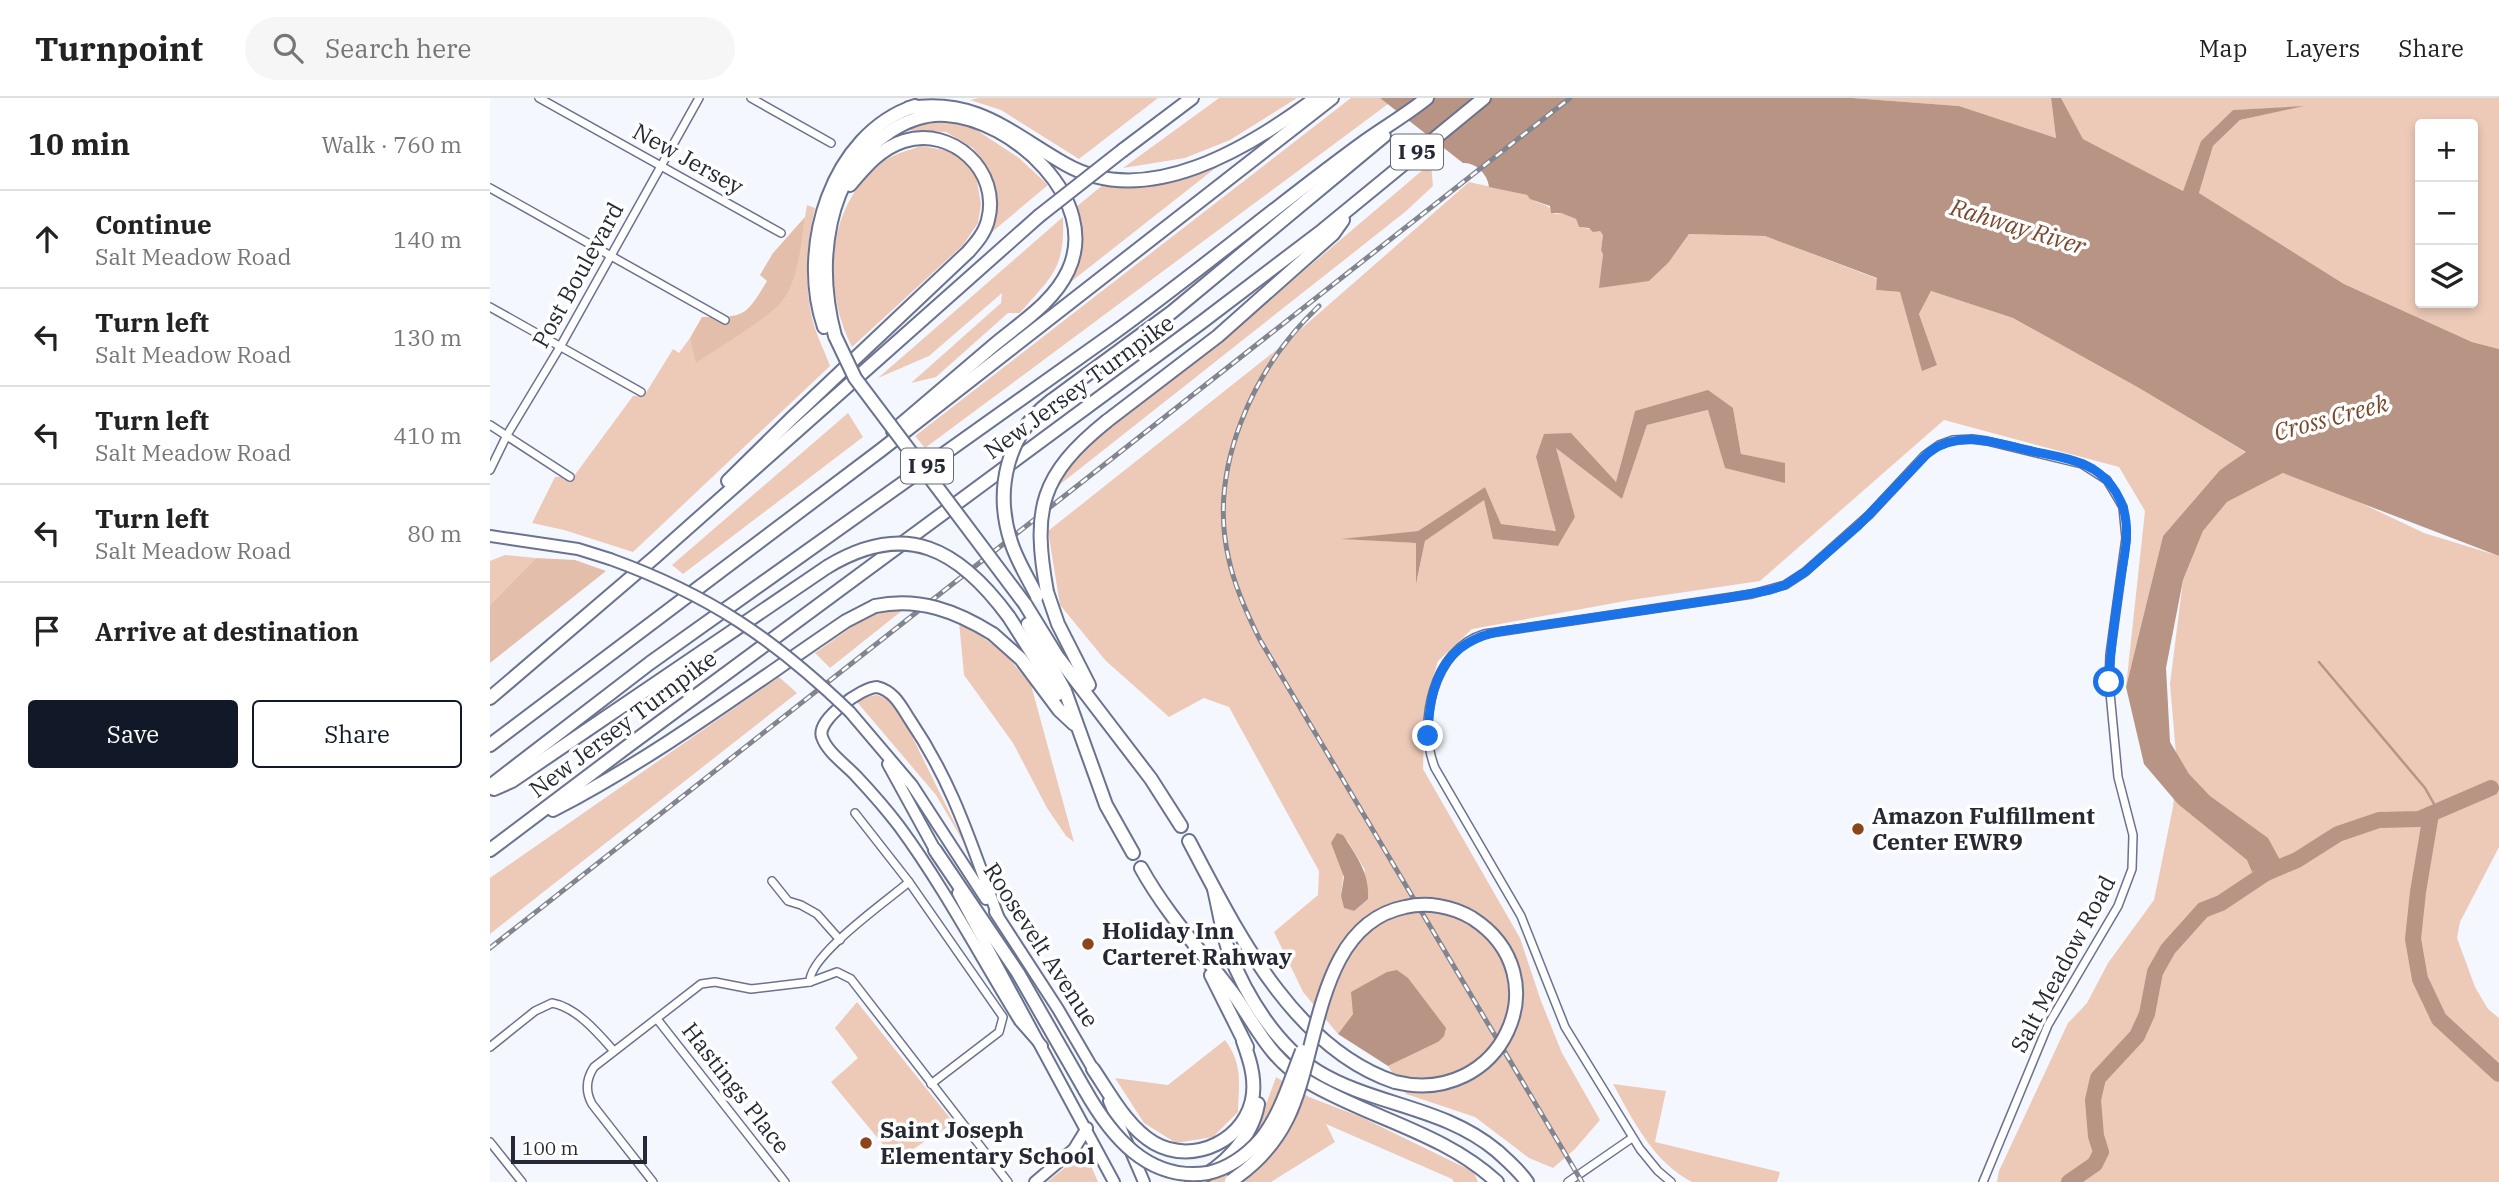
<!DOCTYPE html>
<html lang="en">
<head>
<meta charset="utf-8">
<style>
	body { margin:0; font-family:"IBM Plex Serif",serif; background:#f6f6f6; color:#222 }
	.controls { position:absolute; right:21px; top:21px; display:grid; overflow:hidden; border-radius:7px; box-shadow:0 4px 10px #0003 }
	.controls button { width:63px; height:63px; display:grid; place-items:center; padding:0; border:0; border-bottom:2px solid #e0e0e0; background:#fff; color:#222; font:35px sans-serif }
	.scale { position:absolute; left:21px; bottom:18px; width:136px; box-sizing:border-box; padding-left:7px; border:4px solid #262935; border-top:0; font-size:19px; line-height:24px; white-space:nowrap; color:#262935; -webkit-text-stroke:5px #fff; paint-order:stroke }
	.stop { position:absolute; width:21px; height:21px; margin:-16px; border:5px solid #1a73e8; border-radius:50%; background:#fff }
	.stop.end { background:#1a73e8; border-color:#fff; box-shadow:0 2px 7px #0008 }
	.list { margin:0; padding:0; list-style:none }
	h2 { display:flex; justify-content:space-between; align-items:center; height:91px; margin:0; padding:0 28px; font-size:30px }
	h2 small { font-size:23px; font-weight:400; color:#767676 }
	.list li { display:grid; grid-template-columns:46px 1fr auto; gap:21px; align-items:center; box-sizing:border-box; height:98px; padding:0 28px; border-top:2px solid #e0e0e0 }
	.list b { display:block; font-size:26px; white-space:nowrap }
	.list p { margin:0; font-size:23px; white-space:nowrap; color:#767676 }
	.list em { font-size:23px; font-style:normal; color:#767676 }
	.actions { display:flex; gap:14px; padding:21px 28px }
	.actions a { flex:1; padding:16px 0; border:2px solid #111827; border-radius:7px; text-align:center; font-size:24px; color:#111827 }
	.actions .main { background:#111827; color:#fff }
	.icon { flex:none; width:38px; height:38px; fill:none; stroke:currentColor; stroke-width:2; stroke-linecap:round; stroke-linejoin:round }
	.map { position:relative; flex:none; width:2009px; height:1084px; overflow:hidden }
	header { display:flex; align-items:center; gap:42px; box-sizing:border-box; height:98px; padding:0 35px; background:#fff; border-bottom:2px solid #e0e0e0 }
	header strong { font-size:33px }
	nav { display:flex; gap:38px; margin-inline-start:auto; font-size:24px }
	.search { width:490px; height:63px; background:#f6f6f6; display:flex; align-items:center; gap:18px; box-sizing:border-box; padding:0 24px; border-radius:38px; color:#767676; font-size:26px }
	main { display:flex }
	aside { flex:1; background:#fff }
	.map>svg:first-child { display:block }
	.green { fill:#edcab8; fill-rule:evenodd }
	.forest { fill:#e2beab }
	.water { fill:#b79483 }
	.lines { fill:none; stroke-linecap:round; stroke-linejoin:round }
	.stream { stroke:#b79483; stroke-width:2.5 }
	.river { stroke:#b79483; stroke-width:16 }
	.minor-casing { stroke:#6a728f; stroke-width:10 }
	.secondary-casing { stroke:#6a728f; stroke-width:14 }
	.motorway-casing { stroke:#6a728f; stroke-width:16 }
	.minor { stroke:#fff; stroke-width:7 }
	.secondary { stroke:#fff; stroke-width:10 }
	.motorway { stroke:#fff; stroke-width:12 }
	.rail-casing { stroke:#82858f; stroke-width:5 }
	.rail { stroke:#fff; stroke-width:2.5; stroke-dasharray:8; stroke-linecap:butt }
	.secondary-bridge-casing { stroke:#6a728f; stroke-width:14; stroke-linecap:butt }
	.motorway-bridge-casing { stroke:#6a728f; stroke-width:16; stroke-linecap:butt }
	.secondary-bridge { stroke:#fff; stroke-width:10 }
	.motorway-bridge { stroke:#fff; stroke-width:12 }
	.route { stroke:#1a73e8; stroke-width:9 }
	.poi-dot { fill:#8a451b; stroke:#fff; stroke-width:2.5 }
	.labels { text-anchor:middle; stroke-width:7; stroke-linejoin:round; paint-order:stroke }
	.shield { fill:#fff; stroke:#676972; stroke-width:2 }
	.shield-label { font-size:21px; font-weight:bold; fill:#262935 }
	.street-label { font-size:23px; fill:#262935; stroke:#fff }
	.poi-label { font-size:23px; font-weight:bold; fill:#262935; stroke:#fff; text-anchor:start }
	.water-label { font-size:24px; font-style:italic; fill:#7a482d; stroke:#fff }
</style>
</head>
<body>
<header>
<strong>Turnpoint</strong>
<div class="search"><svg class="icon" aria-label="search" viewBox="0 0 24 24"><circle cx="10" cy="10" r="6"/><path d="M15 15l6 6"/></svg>Search here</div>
<nav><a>Map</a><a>Layers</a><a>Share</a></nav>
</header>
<main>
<aside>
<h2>10 min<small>Walk · 760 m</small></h2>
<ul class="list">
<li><svg class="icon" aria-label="ahead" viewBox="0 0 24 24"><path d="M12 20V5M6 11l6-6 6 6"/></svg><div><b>Continue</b><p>Salt Meadow Road</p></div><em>140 m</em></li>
<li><svg class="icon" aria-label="left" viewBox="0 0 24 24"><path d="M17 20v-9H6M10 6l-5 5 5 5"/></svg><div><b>Turn left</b><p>Salt Meadow Road</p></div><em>130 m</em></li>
<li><svg class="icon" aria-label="left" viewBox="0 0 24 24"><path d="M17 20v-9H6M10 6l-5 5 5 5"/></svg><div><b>Turn left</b><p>Salt Meadow Road</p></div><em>410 m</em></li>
<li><svg class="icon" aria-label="left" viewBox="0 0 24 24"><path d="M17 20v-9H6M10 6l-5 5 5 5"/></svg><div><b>Turn left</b><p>Salt Meadow Road</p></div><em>80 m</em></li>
<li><svg class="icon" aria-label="arrive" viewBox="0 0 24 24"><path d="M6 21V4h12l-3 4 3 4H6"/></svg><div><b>Arrive at destination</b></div></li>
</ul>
<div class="actions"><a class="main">Save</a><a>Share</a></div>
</aside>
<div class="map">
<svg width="2009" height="1084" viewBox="0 0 2009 1084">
	<rect width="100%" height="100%" fill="#f5f7fe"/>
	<g class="green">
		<polygon points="489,0 668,0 589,61 511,12 480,2"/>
		<polygon points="729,0 807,0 740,42 695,60 633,70"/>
		<polygon points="861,0 890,0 898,6 435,350 425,338"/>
		<polygon points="1362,0 1561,0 1566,40 1469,8"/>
		<path d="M1571,0H2009V251L1982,244L1854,186L1709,95L1723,48L1750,22L1808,9L1743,12L1711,43L1693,93L1593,41ZM1930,26H1983V205H1930Z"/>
		<polygon points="438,23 479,27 529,60 558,87 502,134 498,71 483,50 456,34 417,32"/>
		<path d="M431,48L460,53L476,64L486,78L491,106L488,125L473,147L362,249C331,188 336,103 396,62C406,55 420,52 431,48Z"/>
		<polygon points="941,65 943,88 915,114 568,388 587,357 776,205"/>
		<path d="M728,68L573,190C589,160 599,143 586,109L614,86L704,74Z"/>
		<path d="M979,84L1037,97C1045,107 1057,103 1065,116L1071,115L1086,121L1089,129L1110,133L1113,137L1111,152L1113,155L1110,190L1179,164L1199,136L1275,138L1388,181L1386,192L1410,194L1447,267L1429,216L1441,193L1523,220L1649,290L1757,355L1730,372L1673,438L1636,589L1655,413L1629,369L1454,322L1270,483L1141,502L982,531L948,563L935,606L933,671L1030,840L1051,903L1072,955L1110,1022L1085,1051L1063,1070L1039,1060L985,1019L916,996L898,968L948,944L863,916L848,936L813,894L784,834L828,797L829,773L739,609L714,600L679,619L616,563L570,507L558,433L795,245ZM1243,310L1251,356L1235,370L1219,312L1157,327L1132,401L1065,349L1085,419L1068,448L1003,441L994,401L935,443L927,482L926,445L857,441L928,433L995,389L1011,426L1067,433L1046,359L1081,336L1126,385L1145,313ZM857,742L875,772L864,813L854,810L851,798Z"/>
		<path d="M317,107L325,110C317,145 314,179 321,215C324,233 334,251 340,268L143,454L74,432L42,425L65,379L84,378L143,298H154L183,251L189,255L200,240L207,264L307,165Z"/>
		<path d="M573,119C575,171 562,178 530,215H518L446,279L421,285L511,205L512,195L439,258L388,280Z"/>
		<polygon points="358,315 373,339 193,476 182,467"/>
		<polygon points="1793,375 1829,385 1934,435 2009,458 2009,749 1970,824 1967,840 1985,889 1998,911 2009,920 2009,1084 1507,1084 1509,1073 1578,925 1597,905 1618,865 1664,802 1683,709 1687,668 1680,586 1693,482 1713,433 1737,404"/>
		<polygon points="15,457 46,460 0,507 0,463"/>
		<polygon points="414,511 340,570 325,555 363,528 387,515"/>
		<polygon points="469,524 513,553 541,587 584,744 576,738 557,710 523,645 474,577"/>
		<polygon points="289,579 307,595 0,836 0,780"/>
		<polygon points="387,597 398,601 410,614 476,748 446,697 367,604 375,599"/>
		<polygon points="367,904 464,1025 406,1062 341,984 368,960 345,930"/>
		<path d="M735,942C753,966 749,986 748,1014L723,1039L686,1045L654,1025L625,980L678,987Z"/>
		<polygon points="786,979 819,999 871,1019 984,1074 988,1084 964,1084 962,1081 836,1026 845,1044 781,1084 712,1084 763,1042"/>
		<path d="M1123,986L1176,993L1165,1044L1290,1074L1287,1084H1202C1163,1064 1143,1022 1123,986Z"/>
		<polygon points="596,1056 608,1084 557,1084 583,1063 585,1067"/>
	</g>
	<g class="forest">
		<path d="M315,119C311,145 309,176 295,199C286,216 225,252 206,265L200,240L212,219C254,219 255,220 277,183L270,177L283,155Z"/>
		<polygon points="46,460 85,462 116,473 0,565 0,507"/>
	</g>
	<g class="water">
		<path d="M890,0H1362L1469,8L1566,40L1561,0H1571L1593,41L1693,93L1711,43L1743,12L1814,8L1750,22L1723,48L1709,95L1854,186L1982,244L2009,251V458L1793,375L1737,404L1713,433L1693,482L1676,570L1680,644L1699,676L1720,698L1778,740L1790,762L1762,774L1757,762L1688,706L1654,666L1636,589L1673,438L1730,372L1756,354L1649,290L1523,220L1441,193L1429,216L1447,267L1432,273L1410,194L1386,192L1387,180L1275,138L1199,136L1179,164L1159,183L1109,190L1113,156L1111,152L1113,137L1110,133L1103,134L1099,130L1089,129L1086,121L1071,115H1061L1060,108L1040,101L1037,97L999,89C998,76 985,64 973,65Z"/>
		<polygon points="1218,292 1243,310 1251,356 1295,365 1295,385 1235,370 1218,312 1157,327 1132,401 1066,350 1085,419 1068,448 1003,441 994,402 935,443 926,486 926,445 851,441 928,433 995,389 1011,426 1066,433 1046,359 1054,336 1081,335 1126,384 1145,313"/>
		<path d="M847,735L853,737C866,757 880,776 878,801L864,813L854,810L851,798L854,779L841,745Z"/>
		<polygon points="907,872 918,880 956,930 954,938 948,944 898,968 848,936 863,916 861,894 897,874"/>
	</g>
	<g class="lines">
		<polyline class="stream" points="1829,564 1935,690 1948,713"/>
		<g class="river">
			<polyline points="1941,716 1928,794 1923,841 1930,881 1949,921 2009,976"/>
			<polyline points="1776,775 1807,762 1848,736 1889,722 1929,721 2001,690"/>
			<polyline points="1579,1084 1605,1066 1611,1054 1606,1038 1603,1002 1608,980 1647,938 1657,916 1665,874 1678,851 1713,812 1731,805 1776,775 1765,750"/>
		</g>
		<g class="minor-casing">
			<g id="minor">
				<polyline points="49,0 291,135"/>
				<polyline points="261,0 341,45"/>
				<polyline points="0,90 235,222"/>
				<polyline points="0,209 151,294"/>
				<polyline points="0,327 80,379"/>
				<polyline points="0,372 17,337 70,249 209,0"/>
				<polyline points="282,783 298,803 311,807 327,816 350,842"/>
				<polyline points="419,784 513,919 509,934 441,986"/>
				<path d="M320,884C318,858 398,802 419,784L365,715"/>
				<polyline points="167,921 295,1084"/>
				<path d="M0,949L45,913L62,905C86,909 108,935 123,952"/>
				<polyline points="0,1044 32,1084"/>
				<path d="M163,1084L102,1006C95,993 96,981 104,969L211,886L225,884L261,891L320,884L347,874L361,881L518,1084"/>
				<polyline points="1078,1084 1142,1040"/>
				<path d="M1181,1084L1168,1073L1150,1051L1075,929L1031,818L945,670C927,626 943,551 994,536L1262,496L1295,487L1315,474L1379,417L1435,357L1449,347L1463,342L1482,341L1497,343L1592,366L1617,382L1633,409L1636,440L1620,557L1619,584L1628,679L1643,737L1642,771L1628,808L1558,927L1493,1084"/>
			</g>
		</g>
		<g class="secondary-casing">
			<g id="secondary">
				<polyline points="0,438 88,451 120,461"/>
				<polyline points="360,614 422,687 496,801"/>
				<polyline points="398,666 449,759"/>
				<polyline points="468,795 624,1084"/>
				<polyline points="505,814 568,911 606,976"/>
				<path d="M508,818C481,746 464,687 420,622C411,608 404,593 387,589C372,589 326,622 332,639C337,654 356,667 367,679C382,695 396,711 409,728C454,789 490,858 530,923L552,948"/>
				<polyline points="619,1003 654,1084"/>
				<polyline points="545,1084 584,1051 597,1030"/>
			</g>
		</g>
		<g class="motorway-casing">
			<g id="motorway">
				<path d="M419,10C488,0 520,35 575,66C657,113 760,49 826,0"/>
				<polyline points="633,52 702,0"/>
				<path d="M334,229C307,150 341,36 425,8"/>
				<path d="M345,238C326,167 334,76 401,33C416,23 437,15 456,17C522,21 612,102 578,173C563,205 530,225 504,247C470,276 437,304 403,333"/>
				<polyline points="561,303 682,214 894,38"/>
				<polyline points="617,323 728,238 843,136 853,122"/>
				<path d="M238,383L302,320L478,154C486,145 495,135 498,122C511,73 462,28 414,43C391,50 375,69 360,87"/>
				<polyline points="557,494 568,526 599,587"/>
				<polyline points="535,506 567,558 661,681 691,728"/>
				<polyline points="519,519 568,596"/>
				<polyline points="538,526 575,593 616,707 643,755"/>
				<polyline points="503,536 531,561 569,612 584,626"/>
				<polyline points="0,600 165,459 549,118"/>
				<polyline points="0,647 391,352 842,0"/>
				<path d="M0,688L160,565L621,237C706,176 786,108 871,46C893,30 916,17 937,0"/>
				<polyline points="4,691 22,683 337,469"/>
				<path d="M63,712C166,659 260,588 356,523L385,508"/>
				<path d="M699,743C746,832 803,950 905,984"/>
				<polyline points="0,752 138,648 712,224 833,132 994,0"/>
				<polyline points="445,752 528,875 595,992"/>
				<path d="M651,770C677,817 713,855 745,898C769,933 781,962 820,985C882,1021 954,1035 1007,1084"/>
				<path d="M724,791C729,812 732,834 739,854C756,898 787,948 827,973C884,1008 953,1008 1007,1053C1018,1063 1029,1072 1037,1084"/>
				<polyline points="721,877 757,949"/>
				<path d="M603,971C620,996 637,1029 664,1045C704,1068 758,1041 763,996C765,977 759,960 753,943"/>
				<path d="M702,1084C733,1070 762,1040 768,1006"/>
			</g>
		</g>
		<use href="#minor" class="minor"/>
		<use href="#secondary" class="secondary"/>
		<use href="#motorway" class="motorway"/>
		<g class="rail-casing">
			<g id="rail">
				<path d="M829,208C763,270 717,371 739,462C745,490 757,516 770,542L1092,1084"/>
				<polyline points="0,850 1080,0"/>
			</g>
		</g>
		<use href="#rail" class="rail"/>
		<g class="secondary-bridge-casing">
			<path id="secondary-bridge" d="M120,461C220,497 284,541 360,614"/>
		</g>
		<g class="motorway-bridge-casing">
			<g id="motorway-bridge">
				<polyline points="549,118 633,52"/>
				<polyline points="345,238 365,280 535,506"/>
				<path d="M337,469C416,421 469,451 519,519"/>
				<path d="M557,494C542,411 550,377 617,323"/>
				<path d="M547,498C538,480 527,463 521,444C504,392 517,336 561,303"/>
				<path d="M385,508C429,499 466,513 503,536"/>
				<path d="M595,992C621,1038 658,1084 718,1075C739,1070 757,1057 771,1041C791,1016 800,983 812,953"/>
				<path d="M741,1083C765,1067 784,1047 797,1021C830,956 825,827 915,809C937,804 962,808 982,820C1073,878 1011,1010 905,984"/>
			</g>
		</g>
		<use href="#secondary-bridge" class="secondary-bridge"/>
		<use href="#motorway-bridge" class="motorway-bridge"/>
	</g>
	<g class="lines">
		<path class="route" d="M938,638C939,584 954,543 1012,533L1237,500L1280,492L1295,487L1315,474L1369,427L1439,354C1470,332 1503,344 1537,352C1558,357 1584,360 1603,371C1622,383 1634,403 1636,424C1638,442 1634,460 1631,478C1626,513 1620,548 1619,584"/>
	</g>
	<g class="poi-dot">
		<circle cx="1368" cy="731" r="7"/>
		<circle cx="598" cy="846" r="7"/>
		<circle cx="376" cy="1045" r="7"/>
	</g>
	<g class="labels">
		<g class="shield">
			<rect x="901" y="36.5" width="52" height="35" rx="5"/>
			<rect x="411" y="350.5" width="52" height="35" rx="5"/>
		</g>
		<g class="shield-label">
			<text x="927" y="61">I 95</text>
			<text x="437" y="375">I 95</text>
		</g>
		<g class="street-label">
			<text transform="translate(198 61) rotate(29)" y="8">New Jersey</text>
			<text transform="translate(88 177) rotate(-61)" y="8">Post Boulevard</text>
			<text transform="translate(589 289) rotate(-36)" y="8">New Jersey Turnpike</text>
			<text transform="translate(133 626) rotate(-37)" y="8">New Jersey Turnpike</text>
			<text transform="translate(551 847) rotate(57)" y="8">Roosevelt Avenue</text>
			<text transform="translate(1573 866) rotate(-62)" y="8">Salt Meadow Road</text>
			<text transform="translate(246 990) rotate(52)" y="8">Hastings Place</text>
		</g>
		<g class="poi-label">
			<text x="1382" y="726">Amazon Fulfillment<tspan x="1382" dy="26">Center EWR9</tspan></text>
			<text x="612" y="841">Holiday Inn<tspan x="612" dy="26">Carteret Rahway</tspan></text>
			<text x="390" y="1040">Saint Joseph<tspan x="390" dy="26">Elementary School</tspan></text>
		</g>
		<g class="water-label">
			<text transform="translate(1528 129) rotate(17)" y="8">Rahway River</text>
			<text transform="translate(1841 320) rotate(-15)" y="8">Cross Creek</text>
		</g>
	</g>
</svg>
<div class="controls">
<button>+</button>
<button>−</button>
<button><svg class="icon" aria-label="layers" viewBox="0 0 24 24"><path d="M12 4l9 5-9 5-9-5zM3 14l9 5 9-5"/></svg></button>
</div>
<div class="scale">100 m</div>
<div class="stop" style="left:1619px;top:584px"></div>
<div class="stop end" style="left:938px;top:638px"></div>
</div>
</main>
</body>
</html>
